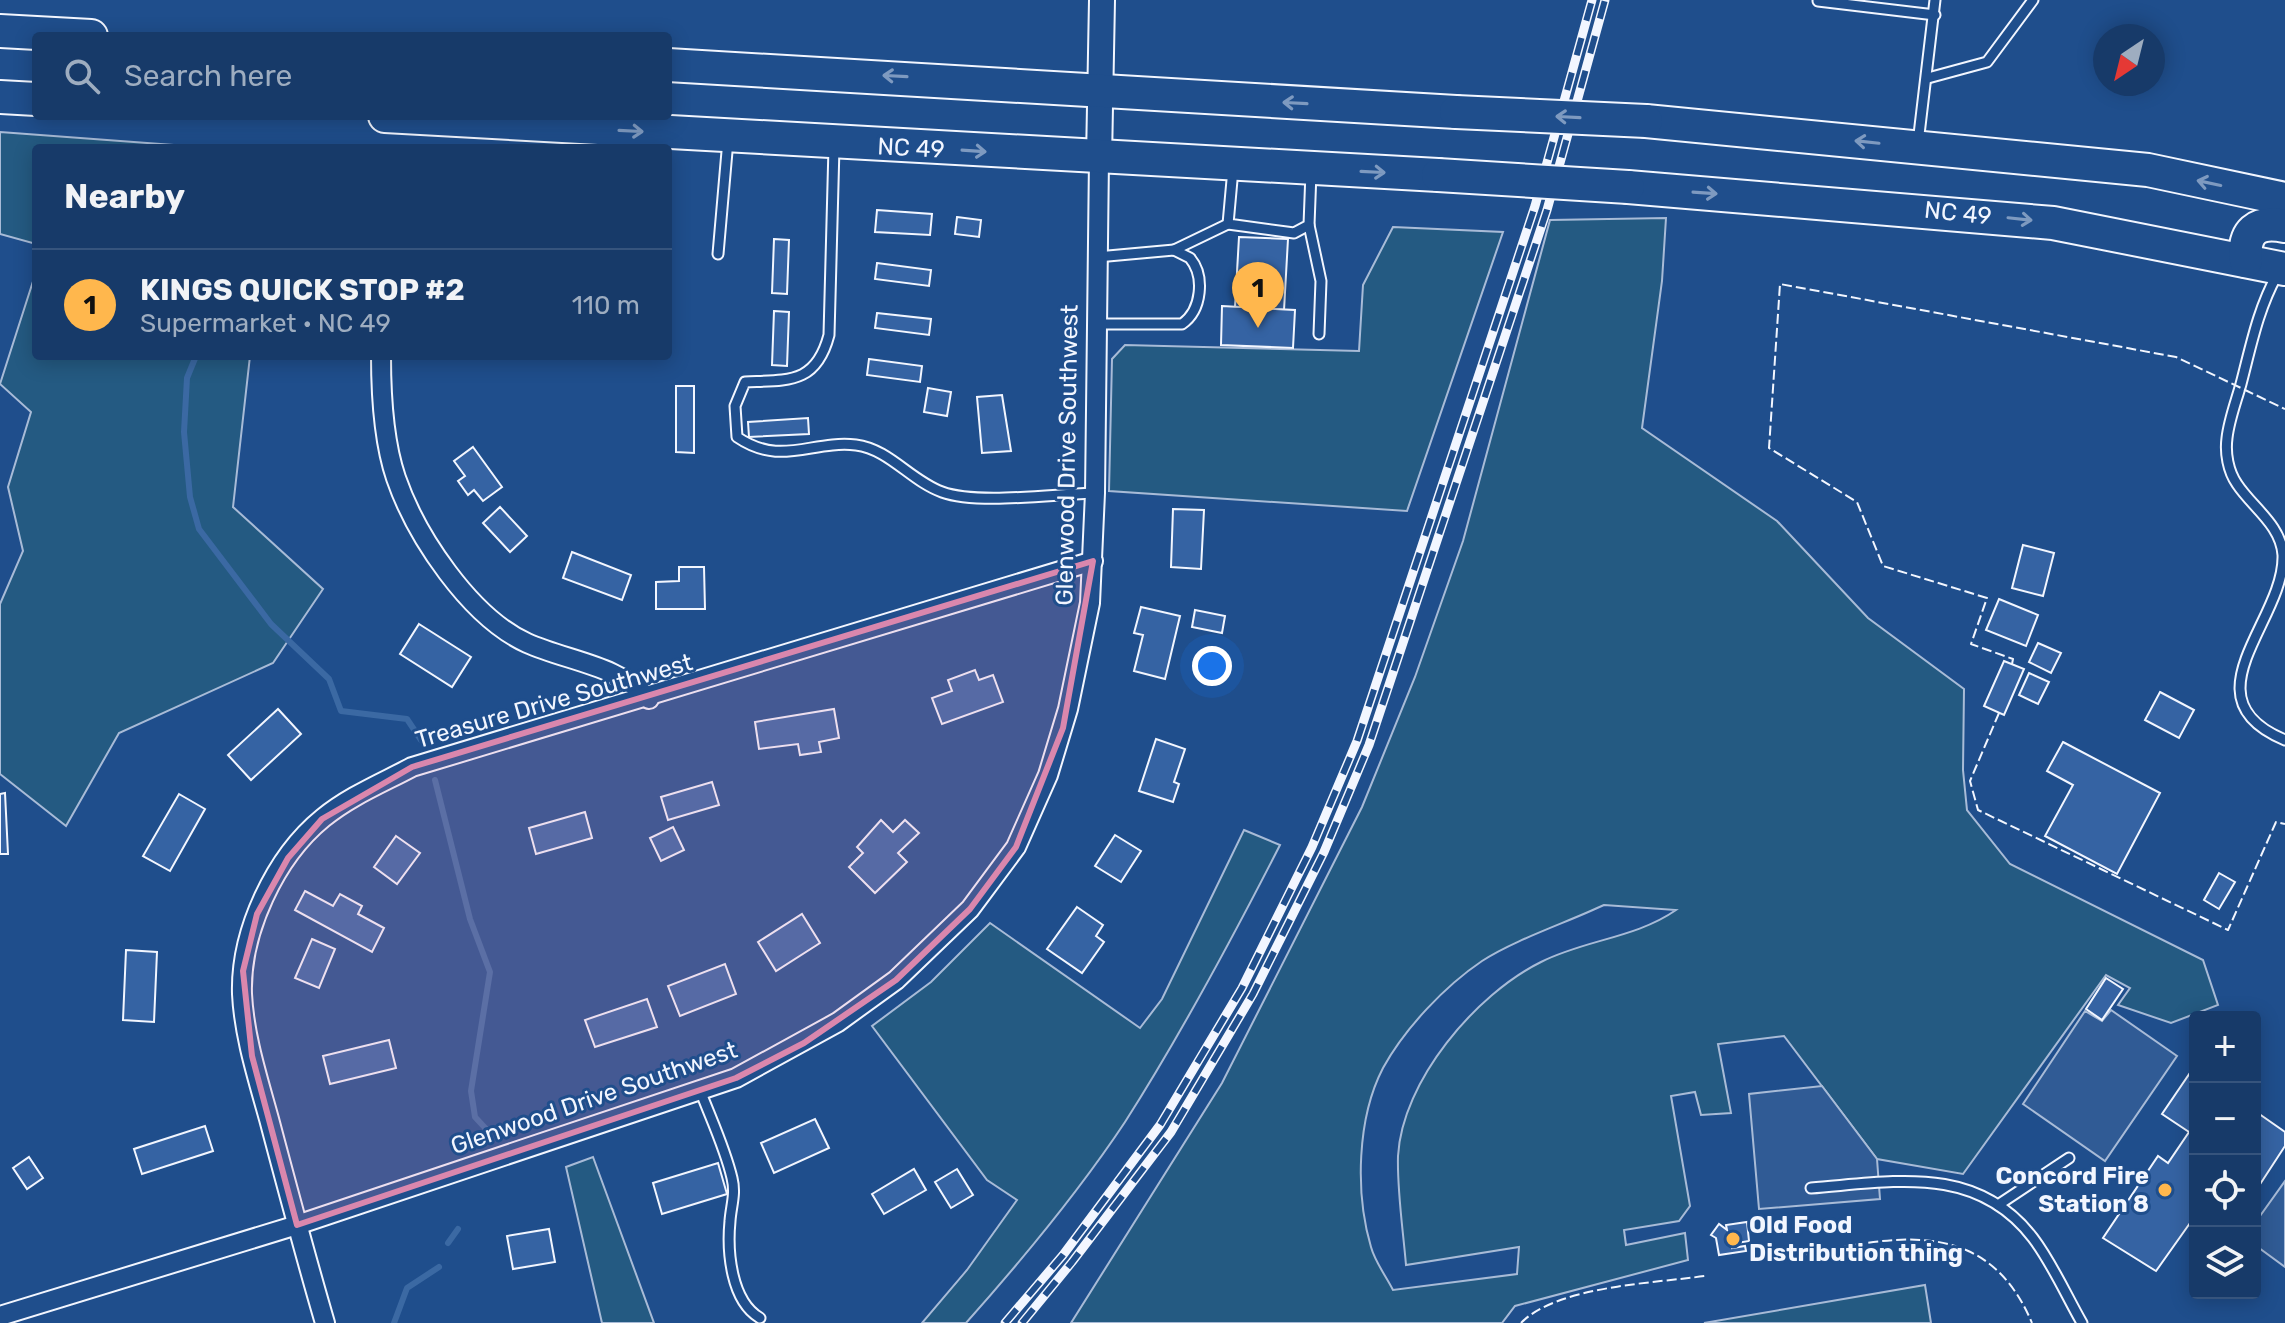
<!DOCTYPE html>
<html lang="en">
<head>
<meta charset="utf-8">
<style>
	body { margin:0; font-family:Rubik,sans-serif; background:#20416f; color:#f1f3f6 }
	.controls { position:absolute; right:24px; bottom:24px; display:grid; overflow:hidden; border-radius:8px; box-shadow:0 4px 20px #0003 }
	.controls button { width:72px; height:72px; display:grid; place-items:center; padding:0; border:0; border-bottom:2px solid #36547d; background:#173a69; color:#f1f3f6; font:40px sans-serif }
	.compass { position:absolute; left:2093px; top:24px; width:72px; height:72px; border-radius:50%; background:#173a69; box-shadow:0 4px 20px #0003; rotate:215deg }
	.you { position:absolute; left:1212px; top:666px; width:28px; height:28px; margin:-20px; border:6px solid #fff; border-radius:50%; background:#1a73e8; box-shadow:0 0 0 12px #1a73e833 }
	.badge { display:grid; place-items:center; width:52px; height:52px; border-radius:50%; background:#ffb74d; color:#111; font-size:26px; font-weight:700 }
	.pin { position:absolute; translate:-50% -66px; filter:drop-shadow(0 2px 4px #0008) }
	.pin::after { content:''; position:absolute; top:42px; width:28px; height:24px; background:inherit; clip-path:polygon(0 0,100% 0,50% 100%) }
	.list { margin:0; padding:0; list-style:none }
	h2 { display:flex; justify-content:space-between; align-items:center; height:104px; margin:0; padding:0 32px; font-size:34px }
	h2 small { font-size:26px; font-weight:400; color:#9eadc0 }
	.list li { display:grid; grid-template-columns:52px 1fr auto; gap:24px; align-items:center; box-sizing:border-box; height:112px; padding:0 32px; border-top:2px solid #36547d }
	.list b { display:block; font-size:30px; white-space:nowrap }
	.list p { margin:0; font-size:26px; white-space:nowrap; color:#9eadc0 }
	.list em { font-size:26px; font-style:normal; color:#9eadc0 }
	.icon { flex:none; width:44px; height:44px; fill:none; stroke:currentColor; stroke-width:2; stroke-linecap:round; stroke-linejoin:round }
	.map { position:relative; flex:none; width:2285px; height:1323px; overflow:hidden }
	.search { position:absolute; background:#173a69; box-shadow:0 4px 20px #0003; left:32px; top:32px; width:640px; height:88px; display:flex; align-items:center; gap:20px; box-sizing:border-box; padding:0 28px; border-radius:8px; color:#9eadc0; font-size:30px }
	.panel { position:absolute; background:#173a69; box-shadow:0 4px 20px #0003; left:32px; top:144px; width:640px; height:216px; border-radius:8px }
	.map>svg:first-child { display:block }
	.green { fill:#245a82; stroke:#a8bbd7; stroke-width:2; fill-rule:evenodd }
	.parking { fill:#305b95; stroke:#a8bbd7; stroke-width:2 }
	.lines { fill:none; stroke-linecap:round; stroke-linejoin:round }
	.stream { stroke:#3b69a3; stroke-width:6 }
	.building { fill:#3563a3; stroke:#f2f6ff; stroke-width:2 }
	.service-casing { stroke:#f2f6ff; stroke-width:13 }
	.minor-casing { stroke:#f2f6ff; stroke-width:22 }
	.tertiary-casing { stroke:#f2f6ff; stroke-width:28 }
	.trunk-casing { stroke:#f2f6ff; stroke-width:36 }
	.service { stroke:#1f4e8c; stroke-width:9 }
	.minor { stroke:#1f4e8c; stroke-width:18 }
	.tertiary { stroke:#1f4e8c; stroke-width:24 }
	.trunk { stroke:#1f4e8c; stroke-width:32 }
	.rail-casing { stroke:#f2f6ff; stroke-width:9 }
	.rail { stroke:#1f4e8c; stroke-width:6; stroke-dasharray:18; stroke-linecap:butt }
	.trunk-bridge-casing { stroke:#f2f6ff; stroke-width:36; stroke-linecap:butt }
	.trunk-bridge { stroke:#1f4e8c; stroke-width:32 }
	.fence { stroke:#f2f6ff; stroke-width:2; stroke-dasharray:10 4; stroke-linecap:butt }
	.oneway { stroke:#7e9ac0 }
	.marked { fill:#da87ad; fill-opacity:0.2; stroke:#da87ad; stroke-width:6; stroke-linejoin:round }
	.poi-dot { fill:#ffb74d; stroke:#1f4e8c; stroke-width:3 }
	.labels { text-anchor:middle; stroke-width:6; stroke-linejoin:round; paint-order:stroke }
	.street-label { font-size:24px; fill:#f2f6ff; stroke:#1f4e8c }
	.poi-label { font-size:24px; font-weight:bold; fill:#f2f6ff; stroke:#1f4e8c; text-anchor:end }
</style>
</head>
<body>
<div class="map">
<svg width="2285" height="1323" viewBox="0 0 2285 1323">
	<rect width="100%" height="100%" fill="#1f4e8c"/>
	<g class="green">
		<polygon points="0,132 214,148 36,148 36,244 0,234"/>
		<path d="M1666,218L1662,281L1642,428L1777,521L1868,618L1964,689L1963,770L1967,810L2010,864L2203,960L2218,1005L2171,1023L2118,1005L2130,988L2106,975L1963,1174L1877,1159L1784,1036L1718,1044L1731,1113L1701,1115L1695,1092L1671,1096L1690,1206L1679,1221L1624,1230L1626,1245L1685,1233L1688,1260L1515,1306L1502,1323H1071L1222,1083L1362,807L1415,677L1463,541L1550,220ZM1604,905L1676,910C1636,938 1584,940 1541,962C1476,994 1402,1081 1398,1156C1397,1191 1403,1229 1406,1265L1519,1247L1517,1274L1393,1290C1386,1276 1375,1262 1371,1247C1355,1193 1357,1118 1383,1068C1405,1028 1445,986 1482,961C1514,940 1568,922 1604,905Z"/>
		<polygon points="1393,227 1503,232 1407,511 1109,491 1112,359 1125,345 1359,351 1363,285"/>
		<polygon points="36,272 36,356 250,356 233,507 323,589 273,663 119,733 66,826 0,774 0,604 23,551 8,487 31,412 0,384"/>
		<path d="M1244,830L1280,845C1232,939 1182,1033 1125,1122C1078,1193 1022,1260 966,1323H922L967,1270L1017,1200L987,1180L872,1026L931,982L990,923L1140,1028L1162,999Z"/>
		<polygon points="593,1157 654,1323 602,1323 566,1167"/>
		<polygon points="1925,1285 1931,1323 1704,1323"/>
	</g>
	<g class="parking">
		<polygon points="2111,1010 2177,1056 2105,1161 2023,1104 2085,1011 2102,1021"/>
		<polygon points="1822,1086 1877,1159 1880,1199 1759,1209 1749,1094"/>
		<polygon points="2285,1181 2285,1267 2255,1245 2255,1223"/>
	</g>
	<g class="lines">
		<g class="stream">
			<polyline points="196,356 187,378 184,432 190,497 199,529 271,624 329,679 341,711 407,719 421,740"/>
			<polyline points="435,780 470,919 490,972 471,1091 475,1117 488,1131"/>
			<polyline points="448,1243 458,1229"/>
			<polyline points="394,1323 407,1288 439,1267"/>
		</g>
	</g>
	<g class="building">
		<polygon points="877,210 932,214 930,235 875,232"/>
		<polygon points="957,217 981,220 979,237 955,234"/>
		<polygon points="1239,237 1288,239 1284,310 1235,307"/>
		<polygon points="774,239 789,240 787,294 772,293"/>
		<polygon points="877,263 931,270 929,286 875,279"/>
		<polygon points="1222,306 1295,310 1293,348 1221,345"/>
		<polygon points="774,311 789,312 787,366 772,365"/>
		<polygon points="877,313 931,319 929,335 875,328"/>
		<polygon points="869,359 922,366 920,382 867,375"/>
		<polygon points="676,386 694,386 694,453 676,452"/>
		<polygon points="928,388 951,392 947,416 924,412"/>
		<polygon points="1002,395 1011,451 982,453 977,397"/>
		<polygon points="808,418 809,434 749,437 748,422"/>
		<polygon points="473,447 502,487 483,501 474,490 468,495 458,481 465,476 454,461"/>
		<polygon points="500,507 527,536 510,552 483,523"/>
		<polygon points="1173,509 1204,510 1201,569 1171,567"/>
		<polygon points="2023,545 2054,553 2043,596 2012,588"/>
		<polygon points="572,552 631,575 622,600 563,578"/>
		<polygon points="679,567 704,567 705,609 656,609 656,582 679,581"/>
		<polygon points="1999,599 2038,615 2026,646 1986,630"/>
		<polygon points="1141,607 1180,616 1165,679 1134,671 1143,635 1134,633"/>
		<polygon points="1195,610 1225,616 1222,633 1192,627"/>
		<polygon points="419,624 471,657 452,687 400,654"/>
		<polygon points="2038,643 2061,653 2051,673 2029,662"/>
		<polygon points="2004,661 2024,669 2004,715 1984,706"/>
		<polygon points="975,670 979,680 993,675 1003,702 942,724 932,698 952,691 948,680"/>
		<polygon points="2029,673 2049,682 2038,704 2019,695"/>
		<polygon points="2160,692 2194,710 2179,738 2145,720"/>
		<polygon points="278,709 301,734 251,780 228,755"/>
		<polygon points="834,709 839,738 819,742 821,752 800,755 798,744 759,749 755,722"/>
		<polygon points="1156,739 1185,749 1174,782 1179,784 1173,802 1139,791"/>
		<polygon points="2063,742 2160,793 2117,874 2045,836 2073,785 2047,771"/>
		<polygon points="712,782 719,805 668,820 661,797"/>
		<polygon points="5,793 8,854 0,854 0,794"/>
		<polygon points="179,794 205,809 170,871 143,856"/>
		<polygon points="585,812 592,838 536,854 529,828"/>
		<polygon points="881,820 893,832 905,820 919,833 898,853 907,862 875,893 849,867 863,853 857,847"/>
		<polygon points="673,827 684,850 661,861 650,838"/>
		<polygon points="1115,835 1141,851 1121,882 1095,866"/>
		<polygon points="396,836 420,853 397,884 374,867"/>
		<polygon points="2219,873 2235,882 2219,909 2204,900"/>
		<polygon points="305,891 333,906 340,894 362,906 358,914 384,928 372,952 295,910"/>
		<polygon points="1077,907 1103,925 1096,936 1104,942 1082,973 1047,949"/>
		<polygon points="802,914 820,943 776,971 758,942"/>
		<polygon points="312,939 335,949 319,988 295,978"/>
		<polygon points="126,950 157,952 154,1022 123,1020"/>
		<polygon points="725,964 736,994 680,1016 668,986"/>
		<polygon points="2106,978 2123,989 2102,1020 2086,1009"/>
		<polygon points="647,999 657,1027 595,1047 585,1020"/>
		<polygon points="389,1040 396,1068 330,1084 323,1056"/>
		<polygon points="2194,1067 2195,1216 2156,1271 2103,1238 2158,1156 2168,1163 2189,1132 2162,1114"/>
		<polygon points="2255,1111 2285,1132 2285,1146 2255,1192"/>
		<polygon points="815,1119 829,1148 774,1173 761,1143"/>
		<polygon points="205,1126 213,1151 142,1174 134,1149"/>
		<polygon points="29,1157 43,1178 27,1189 13,1168"/>
		<polygon points="718,1163 727,1194 662,1214 653,1183"/>
		<polygon points="914,1169 926,1190 884,1214 872,1194"/>
		<polygon points="957,1169 973,1195 951,1208 935,1182"/>
		<polygon points="1747,1222 1749,1241 1731,1244 1732,1248 1745,1246 1746,1251 1719,1255 1716,1238 1711,1235 1719,1224 1727,1230 1726,1225"/>
		<polygon points="549,1229 555,1262 513,1269 507,1236"/>
	</g>
	<g class="lines">
		<g class="service-casing">
			<g id="service">
				<polyline points="1818,1 1935,15"/>
				<polyline points="1928,78 1987,62 2033,0"/>
				<polyline points="1918,143 1935,0"/>
				<path d="M834,147L829,335C816,384 789,380 745,382L735,406L737,437C781,467 811,440 856,445C889,449 911,481 942,492C977,505 1054,494 1095,493"/>
				<polyline points="1233,169 1228,224 1294,233 1309,225 1311,172"/>
				<polyline points="1309,225 1321,281 1319,334"/>
				<polyline points="1174,250 1228,224"/>
				<polyline points="718,254 728,140"/>
				<path d="M2277,275C2258,309 2251,346 2241,384C2236,402 2229,420 2227,438C2225,453 2228,471 2237,484C2252,507 2281,525 2283,555C2285,621 2184,698 2285,740"/>
				<path d="M1095,324H1182C1202,310 1205,276 1190,258L1174,250L1097,257"/>
				<path d="M700,1090C711,1119 725,1148 732,1178C736,1194 731,1206 730,1221C727,1252 731,1301 760,1318"/>
				<path d="M1811,1188C1891,1182 1976,1163 2033,1238C2052,1263 2066,1295 2082,1323"/>
				<polyline points="1998,1205 2069,1158"/>
			</g>
		</g>
		<g class="minor-casing">
			<g id="minor">
				<path d="M381,356C381,395 383,440 396,478C416,536 470,617 527,643C567,661 618,665 649,699"/>
				<polyline points="0,1316 297,1225 736,1078 838,1022 896,980 970,909 1016,847 1048,775 1068,709 1090,603 1095,493 1099,159"/>
				<path d="M325,1323C305,1255 287,1187 269,1119C258,1079 244,1036 242,994C240,932 275,857 323,818C350,796 382,783 412,767L1093,561"/>
			</g>
		</g>
		<g class="tertiary-casing">
			<polyline id="tertiary" points="1099,159 1102,0"/>
		</g>
		<g class="trunk-casing">
			<g id="trunk">
				<polyline points="0,31 91,36"/>
				<polyline points="668,65 1456,112"/>
				<polyline points="0,97 36,99"/>
				<polyline points="385,116 1438,175"/>
				<polyline points="1646,121 2148,170 2285,199"/>
				<polyline points="1628,187 2053,223 2285,269"/>
				<path d="M2246,261C2243,232 2256,220 2285,226"/>
			</g>
		</g>
		<use href="#service" class="service"/>
		<use href="#minor" class="minor"/>
		<use href="#tertiary" class="tertiary"/>
		<use href="#trunk" class="trunk"/>
		<g class="rail-casing">
			<g id="rail">
				<polyline points="1005,1323 1063,1255 1160,1125 1242,988 1312,847 1357,741 1535,206 1592,0"/>
				<polyline points="1022,1323 1072,1262 1171,1132 1253,994 1324,852 1369,745 1547,210 1605,0"/>
			</g>
		</g>
		<use href="#rail" class="rail"/>
		<g class="trunk-bridge-casing">
			<g id="trunk-bridge">
				<polyline points="1456,112 1646,121"/>
				<polyline points="1438,175 1628,187"/>
			</g>
		</g>
		<use href="#trunk-bridge" class="trunk-bridge"/>
		<g class="fence">
			<polyline points="2012,664 2013,659 1971,644 1987,598 1883,566 1857,502 1769,448 1780,284 2176,357 2285,409"/>
			<polyline points="1999,713 1970,781 1978,810 2228,930 2276,822 2285,824"/>
			<path d="M1772,1261C1871,1243 1981,1202 2032,1323"/>
			<path d="M1521,1323C1557,1286 1655,1283 1705,1276"/>
		</g>
	</g>
	<defs><path id="oneway-shaft" d="M-6 0H5M1.5-3L5.5 0L1.5 3" fill="none" stroke-width="1.6" stroke-linecap="round" stroke-linejoin="round" transform="scale(2)"/></defs>
	<g class="oneway">
		<use href="#oneway-shaft" transform="translate(895 76) rotate(-177)"/>
		<use href="#oneway-shaft" transform="translate(1295 103) rotate(-177)"/>
		<use href="#oneway-shaft" transform="translate(1568 117) rotate(-177)"/>
		<use href="#oneway-shaft" transform="translate(631 131) rotate(3)"/>
		<use href="#oneway-shaft" transform="translate(1867 142) rotate(-174)"/>
		<use href="#oneway-shaft" transform="translate(974 151) rotate(4)"/>
		<use href="#oneway-shaft" transform="translate(1373 172) rotate(3)"/>
		<use href="#oneway-shaft" transform="translate(2209 183) rotate(-168)"/>
		<use href="#oneway-shaft" transform="translate(1705 193) rotate(4)"/>
		<use href="#oneway-shaft" transform="translate(2020 219) rotate(6)"/>
	</g>
	<path class="marked" d="M1093,561L1063,728L1016,847L970,909L896,980L804,1043L736,1078L297,1225L252,1056L243,971L257,914L288,858L322,819L412,767Z"/>
	<g class="poi-dot">
		<circle cx="2165" cy="1190" r="8"/>
		<circle cx="1733" cy="1239" r="8"/>
	</g>
	<g class="labels">
		<g class="street-label">
			<text transform="translate(911 148) rotate(3)" y="8">NC 49</text>
			<text transform="translate(1958 213) rotate(6)" y="8">NC 49</text>
			<text transform="translate(1067 455) rotate(-89)" y="8">Glenwood Drive Southwest</text>
			<text transform="translate(554 701) rotate(-16)" y="8">Treasure Drive Southwest</text>
			<text transform="translate(594 1098) rotate(-19)" y="8">Glenwood Drive Southwest</text>
		</g>
		<g class="poi-label">
			<text x="2149" y="1184">Concord Fire<tspan x="2149" dy="28">Station 8</tspan></text>
			<text x="1749" y="1233" text-anchor="start">Old Food<tspan x="1749" dy="28">Distribution thing</tspan></text>
		</g>
	</g>
</svg>
<div class="controls">
<button>+</button>
<button>−</button>
<button><svg class="icon" aria-label="locate" viewBox="0 0 24 24"><circle cx="12" cy="12" r="6"/><path d="M12 2v4M12 18v4M2 12h4M18 12h4"/></svg></button>
<button><svg class="icon" aria-label="layers" viewBox="0 0 24 24"><path d="M12 4l9 5-9 5-9-5zM3 14l9 5 9-5"/></svg></button>
</div>
<svg class="compass" viewBox="-18 -18 36 36"><path d="M0-13l5 13h-10z" fill="#e53935"/><path d="M0 13l5-13h-10z" fill="#9eadc0"/></svg>
<div class="you"></div>
<div class="pin badge" style="left:1258px;top:328px">1</div>
<div class="search"><svg class="icon" aria-label="search" viewBox="0 0 24 24"><circle cx="10" cy="10" r="6"/><path d="M15 15l6 6"/></svg>Search here</div>
<section class="panel">
<h2>Nearby<small></small></h2>
<ul class="list">
<li><span class="badge">1</span><div><b>KINGS QUICK STOP #2</b><p>Supermarket · NC 49</p></div><em>110 m</em></li>
</ul>
</section>
</div>
</body>
</html>
